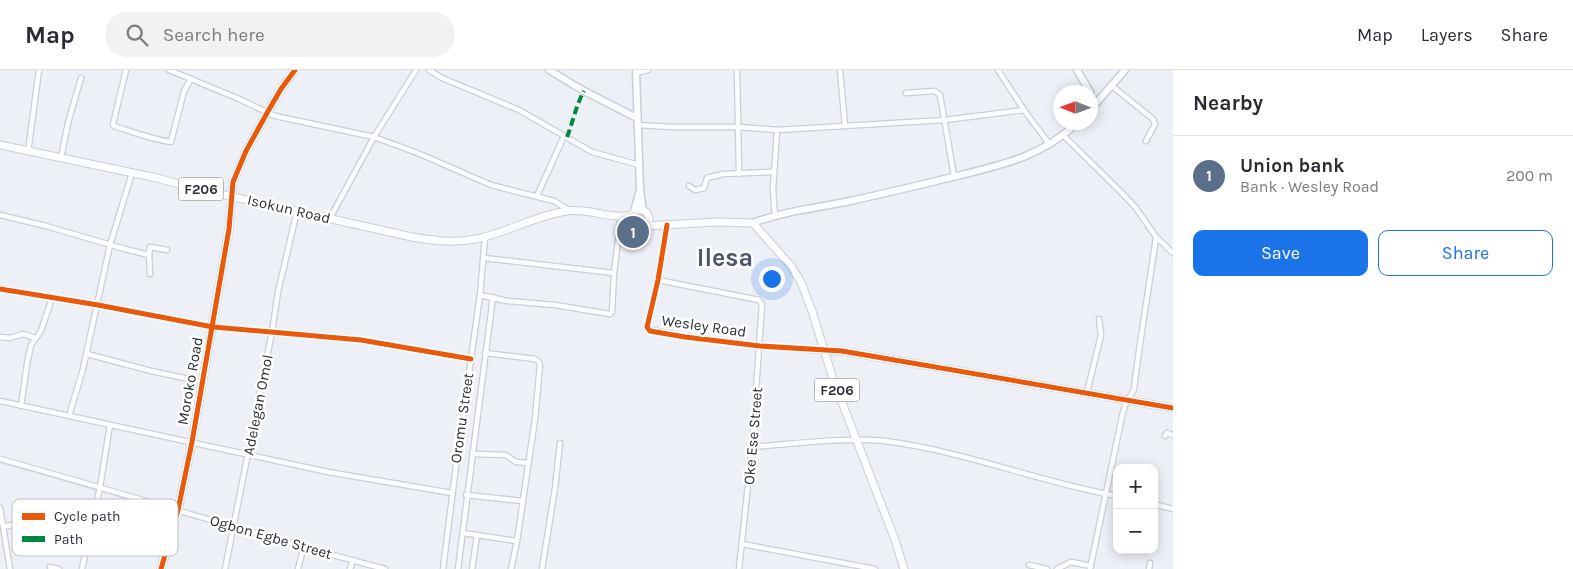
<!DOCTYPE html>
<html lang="en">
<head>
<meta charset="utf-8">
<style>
	body { margin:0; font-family:Karla,sans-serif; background:#f2f2f3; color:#2b2b33 }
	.controls { position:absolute; right:15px; bottom:15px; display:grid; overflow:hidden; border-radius:10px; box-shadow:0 2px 12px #0003 }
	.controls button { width:45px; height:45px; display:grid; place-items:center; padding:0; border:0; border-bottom:1px solid #e1e1e2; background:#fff; color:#2b2b33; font:25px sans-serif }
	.compass { position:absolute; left:1053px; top:15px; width:45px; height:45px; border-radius:50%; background:#fff; box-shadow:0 2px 12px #0003; rotate:271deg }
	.you { position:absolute; left:771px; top:208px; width:18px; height:18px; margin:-12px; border:4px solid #fff; border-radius:50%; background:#1a73e8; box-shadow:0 0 0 8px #1a73e833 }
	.badge { display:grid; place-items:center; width:32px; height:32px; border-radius:50%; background:#1a73e8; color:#fff; font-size:16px; font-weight:700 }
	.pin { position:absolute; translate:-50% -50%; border:2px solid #fff; box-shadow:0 1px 5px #0006 }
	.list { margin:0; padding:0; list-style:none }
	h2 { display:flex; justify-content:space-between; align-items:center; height:65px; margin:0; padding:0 20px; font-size:21px }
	h2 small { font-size:16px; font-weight:400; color:#7c7c81 }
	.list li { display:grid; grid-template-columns:32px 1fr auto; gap:15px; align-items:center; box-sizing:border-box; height:80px; padding:0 20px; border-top:1px solid #e1e1e2 }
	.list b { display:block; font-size:19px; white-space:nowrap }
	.list p { margin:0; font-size:16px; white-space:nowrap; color:#7c7c81 }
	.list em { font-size:16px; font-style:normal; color:#7c7c81 }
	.actions { display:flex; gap:10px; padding:15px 20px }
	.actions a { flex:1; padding:11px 0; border:1px solid #1a73e8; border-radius:10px; text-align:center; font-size:18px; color:#1a73e8 }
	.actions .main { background:#1a73e8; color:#fff }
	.icon { flex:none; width:28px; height:28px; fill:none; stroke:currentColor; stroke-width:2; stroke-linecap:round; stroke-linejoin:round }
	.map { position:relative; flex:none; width:1173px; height:499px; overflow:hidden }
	header { display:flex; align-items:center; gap:30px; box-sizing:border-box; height:70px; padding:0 25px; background:#fff; border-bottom:1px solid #e1e1e2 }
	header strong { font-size:24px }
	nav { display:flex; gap:28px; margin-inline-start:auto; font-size:18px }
	.search { width:350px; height:45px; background:#f2f2f3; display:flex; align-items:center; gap:12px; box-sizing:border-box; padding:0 18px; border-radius:28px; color:#7c7c81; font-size:19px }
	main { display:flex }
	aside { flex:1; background:#fff }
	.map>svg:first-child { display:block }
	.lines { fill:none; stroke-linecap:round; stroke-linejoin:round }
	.street-casing { stroke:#cbcdd7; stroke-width:7 }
	.secondary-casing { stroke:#cbcdd7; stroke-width:9 }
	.primary-casing { stroke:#cbcdd7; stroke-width:9 }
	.street { stroke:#fcfdfe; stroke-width:4.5 }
	.secondary { stroke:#fcfdfe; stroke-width:6 }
	.primary { stroke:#fcfdfe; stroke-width:7 }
	.quiet { stroke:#00873e; stroke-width:4; stroke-dasharray:8 4; stroke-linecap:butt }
	.cycleway-casing { stroke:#fff; stroke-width:8 }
	.cycleway { stroke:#e8590c; stroke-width:5 }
	.labels { text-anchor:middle; stroke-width:5; stroke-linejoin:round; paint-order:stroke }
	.shield { fill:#fff; stroke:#6b6d76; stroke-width:1 }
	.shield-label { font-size:14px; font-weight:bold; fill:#2b2f3b }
	.street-label { font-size:15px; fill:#2b2f3b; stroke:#fff }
	.town-label { font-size:25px; font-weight:bold; fill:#4c5470; stroke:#fff }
	.key { fill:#fff; stroke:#bfc1c4; stroke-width:1 }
	.key-label { font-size:14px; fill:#2b2f3b }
</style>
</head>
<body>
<header>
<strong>Map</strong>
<div class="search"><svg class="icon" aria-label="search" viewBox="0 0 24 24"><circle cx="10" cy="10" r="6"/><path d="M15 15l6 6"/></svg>Search here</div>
<nav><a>Map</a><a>Layers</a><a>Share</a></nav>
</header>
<main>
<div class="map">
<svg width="1173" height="499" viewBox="0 0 1173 499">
	<rect width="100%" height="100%" fill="#eef0f7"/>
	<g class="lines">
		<g class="street-casing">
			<g id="street">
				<path d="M126,0L113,54L114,56C133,62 151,69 171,72L184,21L191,9"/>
				<polyline points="169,0 237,28 275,46 374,67 420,84 491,115 554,131 569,140"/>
				<polyline points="429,0 442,8 519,40 592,82 639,95"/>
				<polyline points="737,0 739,104"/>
				<polyline points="840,0 845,56"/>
				<polyline points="998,0 1024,40 1050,75"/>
				<polyline points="636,3 648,0"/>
				<polyline points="1112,16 1153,49 1155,54 1146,71"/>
				<polyline points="906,23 935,21 940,25 954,106"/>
				<polyline points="638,55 670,57 739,57 777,60 945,50 1024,40"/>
				<polyline points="1064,66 1120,121 1136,138 1156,167 1173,183"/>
				<polyline points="28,82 39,0"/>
				<polyline points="61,88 68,53 81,8"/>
				<polyline points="689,116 695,120 704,118 707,108 723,104 773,102"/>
				<polyline points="537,126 564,66"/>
				<polyline points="0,145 46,156 125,179 149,185 150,204"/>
				<polyline points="775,146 773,120 777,60"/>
				<polyline points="330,148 374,67 416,0"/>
				<polyline points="667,155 658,210 647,257 648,259 685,267 760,276 823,281"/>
				<polyline points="149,185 150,177 167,180"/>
				<polyline points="484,188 614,203"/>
				<polyline points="658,210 759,230 762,234 752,377 739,499"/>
				<polyline points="0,219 98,235 213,257 361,270 471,289"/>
				<polyline points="480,225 507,231 555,235 610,244 612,242 614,203 621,147"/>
				<polyline points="0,267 10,268 23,264 35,268"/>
				<polyline points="485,283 535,289 539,292 540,295 535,349 517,471 511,499"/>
				<polyline points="87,284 151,301 203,312"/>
				<polyline points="1087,322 1101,265 1099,249"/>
				<polyline points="0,331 328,402 452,423"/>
				<polyline points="21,336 27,294 31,275 41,261 52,228"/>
				<polyline points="69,346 83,299 110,175 132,103"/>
				<polyline points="1165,366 1167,363 1173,365"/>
				<path d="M752,377C794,374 844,367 885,371C964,381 1039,412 1117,426"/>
				<polyline points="472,384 506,385 516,392 528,393"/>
				<path d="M0,389C129,425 256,465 385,499"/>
				<polyline points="466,425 523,431"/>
				<polyline points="1154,434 1173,439"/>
				<polyline points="0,438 10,499"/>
				<polyline points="3,457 28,451 88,467"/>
				<polyline points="463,463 517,471"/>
				<polyline points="742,474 875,499"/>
				<polyline points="1029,495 1047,499"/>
				<polyline points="50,497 59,499"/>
				<polyline points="82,499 100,417 110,355"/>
				<polyline points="225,499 272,262 278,222 297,141"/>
				<polyline points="298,499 304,476"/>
				<polyline points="350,499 353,490"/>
				<polyline points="443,499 457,388 480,225 485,167"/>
				<polyline points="458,499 493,227"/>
				<polyline points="472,499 477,465"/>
				<polyline points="542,499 555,418 560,373"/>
				<polyline points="1057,499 1071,492 1091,496"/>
				<path d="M1090,499L1123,342C1126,330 1129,330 1134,319C1140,268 1149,218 1156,167"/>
				<polyline points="1149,499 1150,493"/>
			</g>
		</g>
		<g class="secondary-casing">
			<g id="secondary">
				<polyline points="549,0 584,21 637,48"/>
				<polyline points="636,0 640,119 643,141"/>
				<polyline points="1077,0 1090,22"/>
				<polyline points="1090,40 1125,0"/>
				<polyline points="634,142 639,123"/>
				<path d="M753,153C784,141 818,138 850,131C887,123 924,114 961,105C1006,94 1044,85 1078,52"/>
				<polyline points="823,281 842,281 1173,338"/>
				<polyline points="161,499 178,440 192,372 229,159 233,112 246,81 267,43 281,19 295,0"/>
			</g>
		</g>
		<g class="primary-casing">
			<g id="primary">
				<path d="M0,75L157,108L198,119L412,167C436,171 459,174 484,167C512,160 538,145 567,141C589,138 612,150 632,145"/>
				<circle cx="640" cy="149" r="9"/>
				<polyline points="646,156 717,152 753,153 791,196 801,212 812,241 833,309 895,470 904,499"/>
			</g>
		</g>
		<use href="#street" class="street"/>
		<use href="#secondary" class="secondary"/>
		<use href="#primary" class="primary"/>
		<path class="quiet" d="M567,67C573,52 576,35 584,21"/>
		<g class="cycleway-casing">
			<g id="cycleway">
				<polyline points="667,155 658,210 647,257 650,261 685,267 760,276 842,281 1173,338"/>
				<polyline points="0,219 98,235 213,257 361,270 471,289"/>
				<polyline points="161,499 178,440 192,372 229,159 233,112 246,81 267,43 281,19 295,0"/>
			</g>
		</g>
		<use href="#cycleway" class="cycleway"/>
	</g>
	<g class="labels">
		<g class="shield">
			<rect x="178.5" y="107.5" width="45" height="23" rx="4"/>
			<rect x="814.5" y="308.5" width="45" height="23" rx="4"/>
		</g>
		<g class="shield-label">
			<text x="201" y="124">F206</text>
			<text x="837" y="325">F206</text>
		</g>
		<g class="street-label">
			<text transform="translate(289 139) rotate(13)" y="5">Isokun Road</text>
			<text transform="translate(704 256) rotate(8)" y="5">Wesley Road</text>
			<text transform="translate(190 311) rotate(-80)" y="5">Moroko Road</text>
			<text transform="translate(258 335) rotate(-79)" y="5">Adelegan Omol</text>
			<text transform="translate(462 348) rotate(-82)" y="5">Oromu Street</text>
			<text transform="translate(753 366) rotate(-85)" y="5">Oke Ese Street</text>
			<text transform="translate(271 467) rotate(16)" y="5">Ogbon Egbe Street</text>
		</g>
		<g class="town-label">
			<text x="725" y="196">Ilesa</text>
		</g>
	</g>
	<rect x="12" y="429" width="166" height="57" rx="8" class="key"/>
	<rect x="22" y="443" width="23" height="7" fill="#e8590c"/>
	<rect x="22" y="466" width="23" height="6" fill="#00873e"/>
	<g class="key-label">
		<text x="54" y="451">Cycle path</text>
		<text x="54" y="474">Path</text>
	</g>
</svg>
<div class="controls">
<button>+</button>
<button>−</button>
</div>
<svg class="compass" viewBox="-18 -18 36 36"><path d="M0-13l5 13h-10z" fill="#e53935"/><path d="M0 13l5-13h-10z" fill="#7c7c81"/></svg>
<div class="you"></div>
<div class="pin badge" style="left:633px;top:162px;background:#5c6f8a">1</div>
</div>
<aside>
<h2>Nearby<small></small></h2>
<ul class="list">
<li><span class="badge" style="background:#5c6f8a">1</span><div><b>Union bank</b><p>Bank · Wesley Road</p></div><em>200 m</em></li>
</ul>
<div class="actions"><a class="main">Save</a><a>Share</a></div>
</aside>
</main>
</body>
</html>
